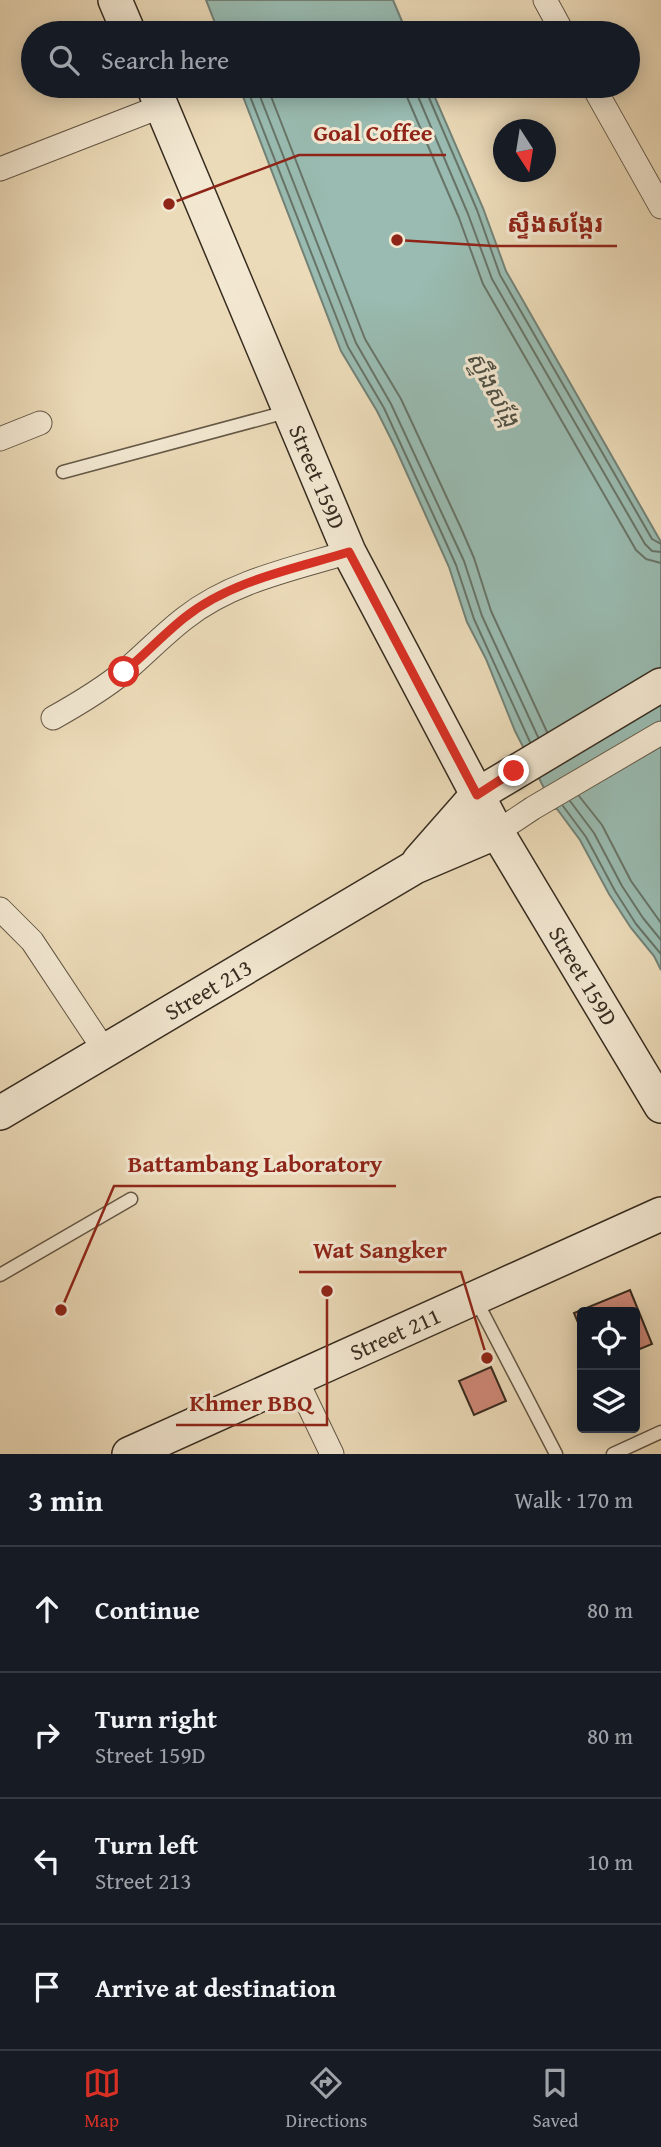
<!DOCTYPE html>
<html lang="en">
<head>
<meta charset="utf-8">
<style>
	body { margin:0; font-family:"Gentium Book Plus","Noto Sans Khmer",serif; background:#242831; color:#f1f3f6 }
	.controls { position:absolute; right:21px; bottom:21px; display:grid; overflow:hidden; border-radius:7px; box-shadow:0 4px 18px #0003 }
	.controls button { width:63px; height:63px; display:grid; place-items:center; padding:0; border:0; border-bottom:2px solid #363941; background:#171b24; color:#f1f3f6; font:35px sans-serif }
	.compass { position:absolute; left:493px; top:119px; width:63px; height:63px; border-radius:50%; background:#171b24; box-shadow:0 4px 18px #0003; rotate:168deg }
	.stop { position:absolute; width:21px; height:21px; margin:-16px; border:5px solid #d93025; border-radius:50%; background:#fff }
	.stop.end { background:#d93025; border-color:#fff; box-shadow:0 2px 7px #0008 }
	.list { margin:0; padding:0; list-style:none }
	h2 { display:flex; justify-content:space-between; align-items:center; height:91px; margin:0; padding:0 28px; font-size:30px }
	h2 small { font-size:23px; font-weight:400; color:#9ea1a6 }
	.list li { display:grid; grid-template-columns:46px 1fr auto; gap:21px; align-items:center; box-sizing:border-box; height:126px; padding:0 28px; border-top:2px solid #363941 }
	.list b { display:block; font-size:26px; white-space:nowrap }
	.list p { margin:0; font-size:23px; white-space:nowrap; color:#9ea1a6 }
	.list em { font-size:23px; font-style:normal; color:#9ea1a6 }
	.icon { flex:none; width:38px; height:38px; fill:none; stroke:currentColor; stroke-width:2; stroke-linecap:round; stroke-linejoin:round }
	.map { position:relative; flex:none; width:661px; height:1454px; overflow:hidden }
	.search { position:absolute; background:#171b24; box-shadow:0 4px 18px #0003; left:21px; right:21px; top:21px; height:77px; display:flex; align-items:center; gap:18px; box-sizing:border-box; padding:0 24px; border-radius:38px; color:#9ea1a6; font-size:26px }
	.sheet { height:595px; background:#171b24 }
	nav { display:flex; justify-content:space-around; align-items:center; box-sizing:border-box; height:98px; border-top:2px solid #363941; background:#171b24; font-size:19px; color:#9ea1a6 }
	nav a { display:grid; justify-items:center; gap:4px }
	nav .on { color:#d93025 }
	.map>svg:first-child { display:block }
	.water { fill:#99bbb1; stroke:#728277; stroke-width:2 }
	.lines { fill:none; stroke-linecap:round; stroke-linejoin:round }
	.shore { stroke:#687468; stroke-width:2 }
	.building { fill:#d08a79; stroke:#372c20; stroke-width:2 }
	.lane-casing { stroke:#645846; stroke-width:15 }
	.street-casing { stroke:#645846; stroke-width:25 }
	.secondary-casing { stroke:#372c20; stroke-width:36 }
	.lane { stroke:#f3e8d2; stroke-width:12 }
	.street { stroke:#f3e8d2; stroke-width:23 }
	.secondary { stroke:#f3e8d2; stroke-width:33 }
	.route { stroke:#d93025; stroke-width:9 }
	.labels { text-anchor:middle; stroke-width:6; stroke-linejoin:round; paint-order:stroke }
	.street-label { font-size:23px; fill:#372c20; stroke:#f3e8d2 }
	.water-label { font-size:24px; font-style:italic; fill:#505044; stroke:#f3e8d2 }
	.leader { fill:none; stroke:#8f2418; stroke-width:2.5 }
	.callout-dot { fill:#8f2418; stroke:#f3e8d2; stroke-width:2.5 }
	.callout-label { font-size:24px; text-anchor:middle; font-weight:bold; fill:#8f2418; stroke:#f3e8d2; stroke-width:6; stroke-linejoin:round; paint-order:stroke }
</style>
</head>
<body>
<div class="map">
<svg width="661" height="1454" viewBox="0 0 661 1454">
	<rect width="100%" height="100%" fill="#ecdbb9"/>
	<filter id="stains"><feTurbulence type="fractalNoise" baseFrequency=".00286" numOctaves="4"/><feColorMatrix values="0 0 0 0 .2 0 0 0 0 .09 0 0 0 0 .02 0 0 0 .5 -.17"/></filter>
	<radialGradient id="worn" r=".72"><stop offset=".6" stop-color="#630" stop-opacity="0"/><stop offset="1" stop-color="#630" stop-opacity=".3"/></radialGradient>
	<g class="water">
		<polygon points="206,0 393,0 407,33 219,33"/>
		<polygon points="239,86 430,86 483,208 506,271 661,542 661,970 654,956 631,928 609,894 580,840 557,809 533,808 545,790 515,731 486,659 467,622 449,567 395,447 377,411 341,351"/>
	</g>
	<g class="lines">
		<g class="shore">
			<polyline points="246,86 348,347 384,408 443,536 456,565 474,619 530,742"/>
			<polyline points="256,86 356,343 391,404 451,533 464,561 482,616 538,737"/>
			<polyline points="267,86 365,339 401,399 461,528 474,558 491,611 547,732"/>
			<polyline points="405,86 407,97 459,218 483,284 636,550 646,559 661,563"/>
			<polyline points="415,86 417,94 468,214 492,279 645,544 652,551 661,552"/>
			<polyline points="424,86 477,210 500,275 652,539 661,544"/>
			<polyline points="579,796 602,825 631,881 661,923"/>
			<polyline points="570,801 594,833 622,886 643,918 661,940"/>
			<polyline points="563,806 586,837 615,891 636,924 661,954"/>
		</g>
	</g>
	<g class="building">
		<polygon points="630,1290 652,1344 635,1351 635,1312 582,1312 582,1332 574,1313"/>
		<polygon points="491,1367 506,1401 474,1415 459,1381"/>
	</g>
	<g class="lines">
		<g class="lane-casing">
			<g id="lane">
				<polyline points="63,472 290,411"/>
				<polyline points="0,1275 131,1199"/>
				<polyline points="476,1300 556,1454"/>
				<polyline points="613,1454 661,1432"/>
			</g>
		</g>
		<g class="street-casing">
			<g id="street">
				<polyline points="545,0 563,33"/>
				<polyline points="593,86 661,207"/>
				<polyline points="0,169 162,106"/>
				<polyline points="0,439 40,423"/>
				<path d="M53,718C78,704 102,690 125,671C145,654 164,634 185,618C232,581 293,569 349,552"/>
				<polyline points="497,832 533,808 661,733"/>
				<polyline points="0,909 32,941 105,1051"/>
				<polyline points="295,1377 332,1454"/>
			</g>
		</g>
		<g class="secondary-casing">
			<g id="secondary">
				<polyline points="115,0 129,33"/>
				<path id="s1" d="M153,86L349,552L497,832L661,1106"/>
				<polyline points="419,861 477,795 661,685"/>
				<path id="s2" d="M0,1113L415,867L497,832"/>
				<path id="s3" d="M129,1454L661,1214"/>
			</g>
		</g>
		<use href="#lane" class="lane"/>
		<use href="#street" class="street"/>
		<use href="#secondary" class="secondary"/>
	</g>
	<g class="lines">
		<path class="route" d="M124,672C144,655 163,635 184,618C230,581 293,569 349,552L477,795L514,771"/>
	</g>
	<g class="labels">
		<g class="street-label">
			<text dy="8" stroke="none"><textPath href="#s1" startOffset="424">Street 159D</textPath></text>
			<text dy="8" stroke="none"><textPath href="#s1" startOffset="990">Street 159D</textPath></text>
			<text dy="8" stroke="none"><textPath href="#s2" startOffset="242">Street 213</textPath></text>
			<text dy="8" stroke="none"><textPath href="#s3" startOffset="292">Street 211</textPath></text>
		</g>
		<g class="water-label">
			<text transform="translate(493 389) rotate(61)" y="8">ស្ទឹងសង្កែ</text>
		</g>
	</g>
	<path class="leader" d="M169 204L299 155H446M397 240L493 246H617M61 1310L114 1186H396M487 1358L461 1272H299M327 1291L327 1425H176"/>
	<g class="callout-dot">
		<circle cx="169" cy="204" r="7"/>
		<circle cx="397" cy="240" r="7"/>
		<circle cx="61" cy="1310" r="7"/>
		<circle cx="487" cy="1358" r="7"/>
		<circle cx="327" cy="1291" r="7"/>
	</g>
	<g class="callout-label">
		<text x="373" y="141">Goal Coffee</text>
		<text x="555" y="232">ស្ទឹងសង្កែរ</text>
		<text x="255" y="1172">Battambang Laboratory</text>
		<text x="380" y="1258">Wat Sangker</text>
		<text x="251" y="1411">Khmer BBQ</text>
	</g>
	<rect width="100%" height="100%" filter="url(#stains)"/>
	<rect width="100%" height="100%" fill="url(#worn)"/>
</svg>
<div class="controls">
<button><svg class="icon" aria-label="locate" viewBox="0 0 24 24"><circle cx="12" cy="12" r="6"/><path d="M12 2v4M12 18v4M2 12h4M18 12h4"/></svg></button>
<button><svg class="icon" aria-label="layers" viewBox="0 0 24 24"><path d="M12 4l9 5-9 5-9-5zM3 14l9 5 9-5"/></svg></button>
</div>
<svg class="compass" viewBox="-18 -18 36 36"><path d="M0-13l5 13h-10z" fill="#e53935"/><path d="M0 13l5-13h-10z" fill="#9ea1a6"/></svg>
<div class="stop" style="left:124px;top:672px"></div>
<div class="stop end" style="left:514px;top:771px"></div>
<div class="search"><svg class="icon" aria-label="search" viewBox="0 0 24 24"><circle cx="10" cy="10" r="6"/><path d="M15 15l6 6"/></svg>Search here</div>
</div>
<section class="sheet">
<h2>3 min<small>Walk · 170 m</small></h2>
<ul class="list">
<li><svg class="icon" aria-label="ahead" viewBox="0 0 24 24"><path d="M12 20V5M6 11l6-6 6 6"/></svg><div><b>Continue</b></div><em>80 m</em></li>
<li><svg class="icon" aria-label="right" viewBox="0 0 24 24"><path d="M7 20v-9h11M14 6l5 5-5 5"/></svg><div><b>Turn right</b><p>Street 159D</p></div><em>80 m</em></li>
<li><svg class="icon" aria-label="left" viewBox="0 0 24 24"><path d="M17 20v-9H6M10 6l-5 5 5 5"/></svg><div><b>Turn left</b><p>Street 213</p></div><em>10 m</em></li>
<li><svg class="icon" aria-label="arrive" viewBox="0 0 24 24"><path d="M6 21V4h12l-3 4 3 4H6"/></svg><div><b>Arrive at destination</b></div></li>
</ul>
</section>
<nav>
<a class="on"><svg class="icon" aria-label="map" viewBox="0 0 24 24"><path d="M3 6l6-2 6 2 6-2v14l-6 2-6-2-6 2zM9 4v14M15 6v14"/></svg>Map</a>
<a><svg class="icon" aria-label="directions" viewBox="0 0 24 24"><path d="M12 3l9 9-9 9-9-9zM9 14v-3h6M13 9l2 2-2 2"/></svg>Directions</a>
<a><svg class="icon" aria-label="saved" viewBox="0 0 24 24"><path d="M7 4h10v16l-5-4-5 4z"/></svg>Saved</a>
</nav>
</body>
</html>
